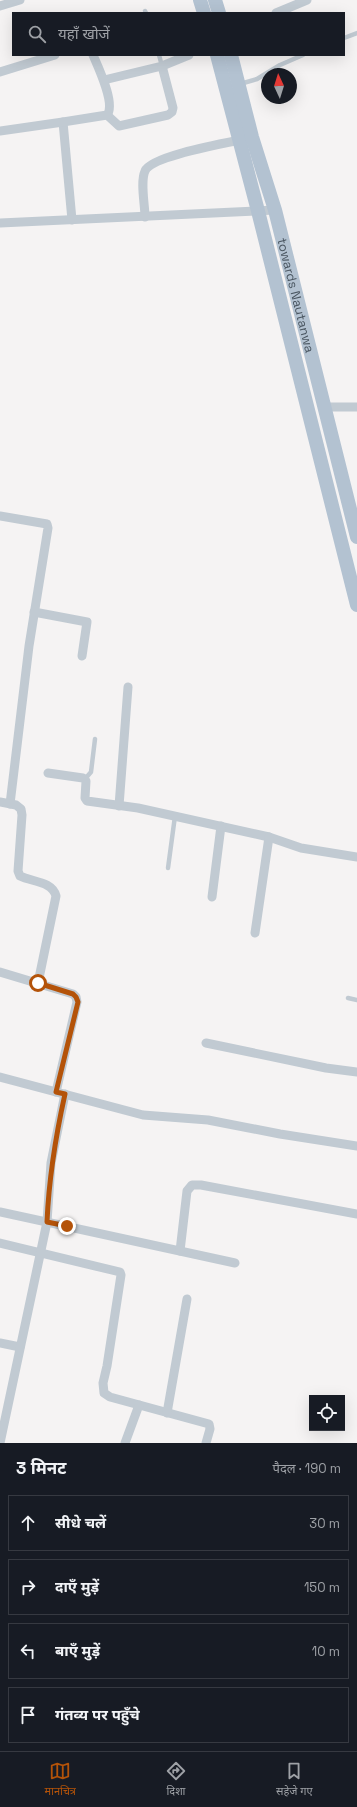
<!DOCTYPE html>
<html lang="hi">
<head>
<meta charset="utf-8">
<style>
	body { margin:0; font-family:"Space Grotesk","Noto Sans Devanagari",sans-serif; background:#20242c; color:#f1f3f6 }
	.controls { position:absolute; right:12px; bottom:12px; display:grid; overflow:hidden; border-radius:0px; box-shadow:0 4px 16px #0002 }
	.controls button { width:36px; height:36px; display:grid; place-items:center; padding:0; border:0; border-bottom:1px solid #363941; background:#171b24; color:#f1f3f6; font:20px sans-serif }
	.compass { position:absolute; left:261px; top:68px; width:36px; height:36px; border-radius:50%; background:#171b24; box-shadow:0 4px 16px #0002; rotate:356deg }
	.stop { position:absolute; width:12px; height:12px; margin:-9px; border:3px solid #b45309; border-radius:50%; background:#fff }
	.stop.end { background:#b45309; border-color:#fff; box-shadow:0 1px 4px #0008 }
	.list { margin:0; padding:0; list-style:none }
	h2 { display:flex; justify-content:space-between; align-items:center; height:52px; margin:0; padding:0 16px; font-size:17px }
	h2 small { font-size:13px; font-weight:400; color:#9ea1a6 }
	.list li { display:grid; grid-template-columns:26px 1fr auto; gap:12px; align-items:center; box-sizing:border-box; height:56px; margin:0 8px 8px; padding:0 8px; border:1px solid #363941; border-radius:0px }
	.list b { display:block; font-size:15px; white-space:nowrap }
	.list em { font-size:13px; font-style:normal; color:#9ea1a6 }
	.icon { flex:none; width:22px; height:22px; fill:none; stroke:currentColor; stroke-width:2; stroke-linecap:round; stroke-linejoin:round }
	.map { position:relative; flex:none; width:357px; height:1443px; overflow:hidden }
	.search { position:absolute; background:#171b24; box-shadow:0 4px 16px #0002; left:12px; right:12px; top:12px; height:44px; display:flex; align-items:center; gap:10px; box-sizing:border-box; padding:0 14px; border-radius:0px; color:#9ea1a6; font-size:15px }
	.sheet { height:308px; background:#171b24 }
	nav { display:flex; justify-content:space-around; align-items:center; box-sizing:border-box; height:56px; border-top:1px solid #363941; background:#171b24; font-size:11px; color:#9ea1a6 }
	nav a { display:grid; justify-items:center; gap:2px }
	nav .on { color:#b45309 }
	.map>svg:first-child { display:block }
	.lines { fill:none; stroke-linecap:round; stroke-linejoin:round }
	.service { stroke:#c1cad2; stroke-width:4.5 }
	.minor { stroke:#c1cad2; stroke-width:9 }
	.primary { stroke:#b3c2d1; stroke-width:14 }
	.route { stroke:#b45309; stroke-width:5 }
	.labels { text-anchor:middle; stroke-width:4; stroke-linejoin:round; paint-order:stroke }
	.street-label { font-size:13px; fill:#4a5661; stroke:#fff }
</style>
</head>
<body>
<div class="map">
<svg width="357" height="1443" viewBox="0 0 357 1443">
	<rect width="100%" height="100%" fill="#f5f3f3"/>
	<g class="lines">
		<g class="service">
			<polyline points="145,11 146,13"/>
			<polyline points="344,38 357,33"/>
			<polyline points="159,55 162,66"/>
			<polyline points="240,84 257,79 280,65 303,55"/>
			<polyline points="85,779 91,772 95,739"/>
			<polyline points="168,868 175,816"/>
			<polyline points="348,998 357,1000"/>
		</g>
		<g class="minor">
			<polyline points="0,6 20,0"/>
			<polyline points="276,13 307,0"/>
			<polyline points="0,72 55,55"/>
			<polyline points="104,80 162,66 189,55"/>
			<polyline points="107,115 119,126 168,115 172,112 173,108 162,66"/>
			<polyline points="63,122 72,220"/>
			<path d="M0,131L63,122L107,115C116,104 98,67 93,55"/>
			<path d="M145,217C145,205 140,182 145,171C151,156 226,143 245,139"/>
			<polyline points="0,223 275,210"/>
			<polyline points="324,407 357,407"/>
			<polyline points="0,516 47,524 48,528 29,646 10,804"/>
			<polyline points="34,612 87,622 82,656"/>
			<polyline points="48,773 83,778 86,781 85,798 87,801 138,808 269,837 301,848 357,857"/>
			<path d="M0,802L16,805L21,809L22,815L18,871L20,876C32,882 52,881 56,896L38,983"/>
			<polyline points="119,806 128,687"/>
			<polyline points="212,897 221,826"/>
			<polyline points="255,933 269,837"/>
			<polyline points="0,972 73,994 76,997 77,1002 56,1092"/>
			<polyline points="206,1043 326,1068 357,1072"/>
			<polyline points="0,1077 143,1115 208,1120 280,1134 357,1146"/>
			<polyline points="0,1212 235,1263"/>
			<polyline points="0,1243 120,1272 121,1275 107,1366 103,1383 104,1393 110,1397 209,1424 210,1429 206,1443"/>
			<polyline points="180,1251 187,1191 192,1185 201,1185 357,1214"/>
			<polyline points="0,1343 20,1347"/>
			<polyline points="167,1413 187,1299"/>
			<polyline points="0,1443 47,1222 51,1163 65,1094"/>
			<polyline points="125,1443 139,1405"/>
		</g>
		<g class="primary">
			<polyline points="200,0 204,13"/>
			<polyline points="215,0 219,13"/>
			<polyline points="217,55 258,211 357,605"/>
			<path id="s1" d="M231,55L252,137L275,210L357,537"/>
		</g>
	</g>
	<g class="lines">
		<path class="route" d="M38,983L73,994L76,997L78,1002L56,1092L65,1094C55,1139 49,1176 47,1222L67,1226"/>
	</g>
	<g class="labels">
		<g class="street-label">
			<text dy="5" stroke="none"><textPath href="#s1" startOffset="249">towards Nautanwa</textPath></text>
		</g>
	</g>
</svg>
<div class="controls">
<button><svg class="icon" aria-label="locate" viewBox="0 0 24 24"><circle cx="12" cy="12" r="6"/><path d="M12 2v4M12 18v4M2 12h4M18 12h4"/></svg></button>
</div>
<svg class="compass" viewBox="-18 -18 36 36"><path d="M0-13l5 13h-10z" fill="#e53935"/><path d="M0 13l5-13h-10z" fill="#9ea1a6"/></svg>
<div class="stop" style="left:38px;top:983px"></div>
<div class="stop end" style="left:67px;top:1226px"></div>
<div class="search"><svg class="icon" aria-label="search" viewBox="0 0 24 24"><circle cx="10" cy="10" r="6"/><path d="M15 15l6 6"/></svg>यहाँ खोजें</div>
</div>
<section class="sheet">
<h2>3 मिनट<small>पैदल · 190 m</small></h2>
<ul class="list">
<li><svg class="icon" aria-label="ahead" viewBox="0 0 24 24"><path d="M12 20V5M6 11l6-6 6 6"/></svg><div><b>सीधे चलें</b></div><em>30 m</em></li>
<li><svg class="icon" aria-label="right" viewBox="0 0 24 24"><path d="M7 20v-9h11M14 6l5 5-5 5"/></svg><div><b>दाएँ मुड़ें</b></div><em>150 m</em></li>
<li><svg class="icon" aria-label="left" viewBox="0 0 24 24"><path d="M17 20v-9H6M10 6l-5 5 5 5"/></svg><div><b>बाएँ मुड़ें</b></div><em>10 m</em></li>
<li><svg class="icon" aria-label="arrive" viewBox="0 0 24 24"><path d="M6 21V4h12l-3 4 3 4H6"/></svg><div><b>गंतव्य पर पहुँचे</b></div></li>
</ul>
</section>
<nav>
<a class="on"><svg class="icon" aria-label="map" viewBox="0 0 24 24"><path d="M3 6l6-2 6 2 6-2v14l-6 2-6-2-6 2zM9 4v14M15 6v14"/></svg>मानचित्र</a>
<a><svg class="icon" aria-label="directions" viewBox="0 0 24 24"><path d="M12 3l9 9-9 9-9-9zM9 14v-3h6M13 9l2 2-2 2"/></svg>दिशा</a>
<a><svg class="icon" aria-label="saved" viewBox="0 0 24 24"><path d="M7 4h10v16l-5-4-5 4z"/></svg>सहेजे गए</a>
</nav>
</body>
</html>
